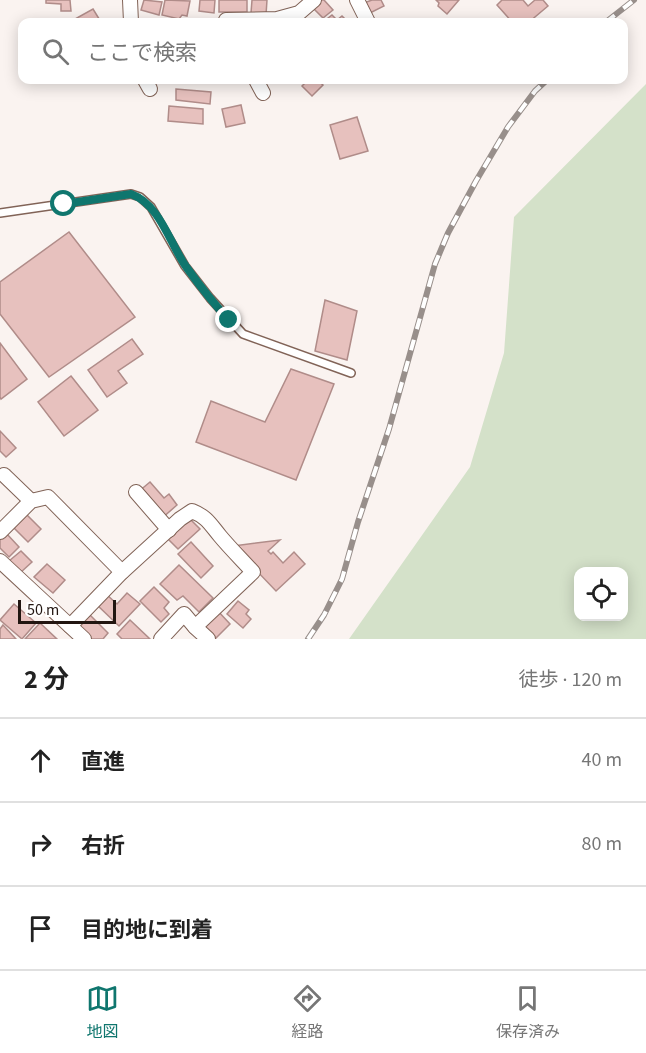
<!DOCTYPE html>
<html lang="ja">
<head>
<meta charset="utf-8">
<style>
	body { margin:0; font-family:"Source Sans 3","Noto Sans JP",sans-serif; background:#f2f2f2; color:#222 }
	.controls { position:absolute; right:18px; bottom:18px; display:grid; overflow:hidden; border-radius:12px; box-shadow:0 3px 15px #0003 }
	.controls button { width:54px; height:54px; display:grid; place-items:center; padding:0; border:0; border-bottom:2px solid #e0e0e0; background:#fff; color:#222; font:30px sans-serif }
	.scale { position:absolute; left:18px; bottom:15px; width:98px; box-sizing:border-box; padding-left:6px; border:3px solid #221611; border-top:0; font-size:16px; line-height:21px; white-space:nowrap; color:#221611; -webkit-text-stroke:4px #fff; paint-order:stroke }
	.stop { position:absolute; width:18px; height:18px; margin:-14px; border:4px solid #0f766e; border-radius:50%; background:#fff }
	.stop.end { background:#0f766e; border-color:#fff; box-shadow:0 2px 6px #0008 }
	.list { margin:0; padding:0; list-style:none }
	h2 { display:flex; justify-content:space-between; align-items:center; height:78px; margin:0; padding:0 24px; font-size:26px }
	h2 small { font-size:20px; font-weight:400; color:#767676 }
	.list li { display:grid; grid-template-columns:39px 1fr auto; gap:18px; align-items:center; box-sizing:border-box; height:84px; padding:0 24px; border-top:2px solid #e0e0e0 }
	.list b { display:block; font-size:22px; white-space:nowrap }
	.list em { font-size:20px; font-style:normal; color:#767676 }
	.icon { flex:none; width:33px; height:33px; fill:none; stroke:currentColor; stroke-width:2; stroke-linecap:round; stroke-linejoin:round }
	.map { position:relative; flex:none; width:646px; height:639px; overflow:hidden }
	.search { position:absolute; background:#fff; box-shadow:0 3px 15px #0003; left:18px; right:18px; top:18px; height:66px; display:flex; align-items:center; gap:15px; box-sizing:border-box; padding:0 21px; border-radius:12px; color:#767676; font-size:22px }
	.sheet { height:330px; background:#fff }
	nav { display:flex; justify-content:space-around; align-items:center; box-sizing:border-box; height:84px; border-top:2px solid #e0e0e0; background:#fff; font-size:16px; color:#767676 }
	nav a { display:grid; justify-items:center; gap:3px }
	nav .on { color:#0f766e }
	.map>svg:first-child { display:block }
	.green { fill:#d4e1c9; fill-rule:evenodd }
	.building { fill:#e7c1be; stroke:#b08c89; stroke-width:1.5 }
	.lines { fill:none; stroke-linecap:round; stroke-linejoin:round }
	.lane-casing { stroke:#816357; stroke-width:10 }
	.street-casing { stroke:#816357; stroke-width:16 }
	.lane { stroke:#fff; stroke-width:7 }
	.street { stroke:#fff; stroke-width:14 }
	.rail-casing { stroke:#988f8b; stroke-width:6 }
	.rail { stroke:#fff; stroke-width:4; stroke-dasharray:11; stroke-linecap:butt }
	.route { stroke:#0f766e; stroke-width:8 }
</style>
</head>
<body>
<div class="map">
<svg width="646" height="639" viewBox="0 0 646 639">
	<rect width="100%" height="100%" fill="#faf3f0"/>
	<path class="green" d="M646,84V639H349L470,467L504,353L514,217ZM578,572H624V616H578Z"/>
	<g class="building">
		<polygon points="46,0 70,0 71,11 61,11 61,4 46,3"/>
		<polygon points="144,0 162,2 159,15 141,10"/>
		<polygon points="165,0 190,1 187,16 182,15 179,19 162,15"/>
		<polygon points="200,0 215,0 214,13 199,11"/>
		<rect x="219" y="0" width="28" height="12"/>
		<polygon points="252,0 267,0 266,15 251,13"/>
		<polygon points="316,0 324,0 333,10 323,18 310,5"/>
		<polygon points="372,0 381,0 384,6 370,13 364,3"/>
		<polygon points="436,0 459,0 447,14 438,6 439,3"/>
		<polygon points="502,0 523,0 528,6 535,0 543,0 548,6 529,22 512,22 497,5"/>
		<polygon points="93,9 101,22 77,22 75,19"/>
		<polygon points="332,15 337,20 342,16 348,22 323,22"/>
		<polygon points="301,80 317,80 323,85 312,96 302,86 305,83"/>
		<polygon points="176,89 211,92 210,104 176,100"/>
		<polygon points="241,105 245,123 226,127 222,109"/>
		<polygon points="169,106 203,109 203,124 168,121"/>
		<polygon points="357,117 368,151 340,159 330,125"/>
		<polygon points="69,232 135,317 49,377 0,314 0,282"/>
		<polygon points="325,300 357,311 347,360 315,351"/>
		<polygon points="132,339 143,354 118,371 127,383 107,397 88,370"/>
		<polygon points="0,343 27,379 1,399 0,397"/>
		<polygon points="291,369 334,384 296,480 196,442 211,401 265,422"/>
		<polygon points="71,376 98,410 64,436 38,402"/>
		<polygon points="0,431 16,448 6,457 0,451"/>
		<polygon points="150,482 164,498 169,494 177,505 161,519 138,492"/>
		<polygon points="24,512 41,529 28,542 11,525"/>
		<polygon points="190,519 200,529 178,549 168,539"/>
		<polygon points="6,533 19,547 9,557 0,548 0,539"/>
		<polygon points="280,540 268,551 271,554 273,552 283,563 294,552 305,564 276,591 233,546"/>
		<polygon points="191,542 213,566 201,578 178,554"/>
		<polygon points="21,551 32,562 20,573 9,561"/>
		<polygon points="47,564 65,580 53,593 34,577"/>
		<polygon points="179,565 213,598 199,612 183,596 177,600 160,584"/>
		<polygon points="154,587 169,602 164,608 169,614 161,622 140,601"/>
		<polygon points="127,593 140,604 119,626 96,604 106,594 117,604"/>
		<polygon points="238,601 249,610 246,614 251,619 243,628 227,614"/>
		<polygon points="14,604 36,623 22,639 0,620"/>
		<polygon points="217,610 230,624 215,639 212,639 200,627"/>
		<polygon points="89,614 108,633 103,639 89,639 77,627"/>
		<polygon points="130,620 150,639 122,639 117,634"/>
		<polygon points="40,623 57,639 25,639"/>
		<polygon points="3,625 16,639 0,639 0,629"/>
	</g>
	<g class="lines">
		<g class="lane-casing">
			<polyline id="lane" points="0,213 131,194 140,197 151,207 185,266 210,298 243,334 351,373"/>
		</g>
		<g class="street-casing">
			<g id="street">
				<polyline points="130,0 131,22"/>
				<polyline points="357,0 368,22"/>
				<polyline points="227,22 226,20 277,19 299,13 314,0"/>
				<polyline points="145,80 150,89"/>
				<polyline points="256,80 263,93"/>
				<polyline points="4,475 31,501"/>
				<polyline points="136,492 169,530"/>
				<polyline points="0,532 31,501 48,497 122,572"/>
				<polyline points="0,561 84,639"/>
				<path d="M70,626L122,572L180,519L192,511C207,517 210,524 220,536C230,548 242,560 253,572L195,627L184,614L161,639"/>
				<polyline points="195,627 208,639"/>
			</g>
		</g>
		<use href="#lane" class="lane"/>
		<use href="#street" class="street"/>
		<g class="rail-casing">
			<g id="rail">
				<polyline points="606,22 634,0"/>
				<polyline points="308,639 324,615 342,579 358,522 389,429 435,264 448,233 476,181 508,127 535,91 547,80"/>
			</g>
		</g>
		<use href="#rail" class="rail"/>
	</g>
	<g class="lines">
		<path class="route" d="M64,204L131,194C161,205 170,245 187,268C200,286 214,304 229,320"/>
	</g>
</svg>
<div class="controls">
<button><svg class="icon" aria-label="locate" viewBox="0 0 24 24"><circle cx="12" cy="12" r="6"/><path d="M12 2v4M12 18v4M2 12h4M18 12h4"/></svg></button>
</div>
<div class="scale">50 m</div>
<div class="stop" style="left:64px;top:204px"></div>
<div class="stop end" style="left:229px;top:320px"></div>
<div class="search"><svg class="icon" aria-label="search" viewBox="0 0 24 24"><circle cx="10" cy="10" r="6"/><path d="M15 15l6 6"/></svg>ここで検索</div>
</div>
<section class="sheet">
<h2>2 分<small>徒歩 · 120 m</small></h2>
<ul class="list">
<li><svg class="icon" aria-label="ahead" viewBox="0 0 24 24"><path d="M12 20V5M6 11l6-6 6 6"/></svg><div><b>直進</b></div><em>40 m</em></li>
<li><svg class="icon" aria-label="right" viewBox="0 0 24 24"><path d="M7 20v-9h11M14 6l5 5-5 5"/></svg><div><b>右折</b></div><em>80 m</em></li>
<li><svg class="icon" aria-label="arrive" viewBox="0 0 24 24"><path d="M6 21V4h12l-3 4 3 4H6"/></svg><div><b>目的地に到着</b></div></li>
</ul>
</section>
<nav>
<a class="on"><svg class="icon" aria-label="map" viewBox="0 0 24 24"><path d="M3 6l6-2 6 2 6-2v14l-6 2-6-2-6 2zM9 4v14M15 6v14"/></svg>地図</a>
<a><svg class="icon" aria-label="directions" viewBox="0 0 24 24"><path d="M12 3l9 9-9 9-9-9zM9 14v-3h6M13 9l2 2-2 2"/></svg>経路</a>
<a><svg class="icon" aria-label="saved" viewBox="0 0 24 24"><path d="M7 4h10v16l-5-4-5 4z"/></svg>保存済み</a>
</nav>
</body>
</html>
